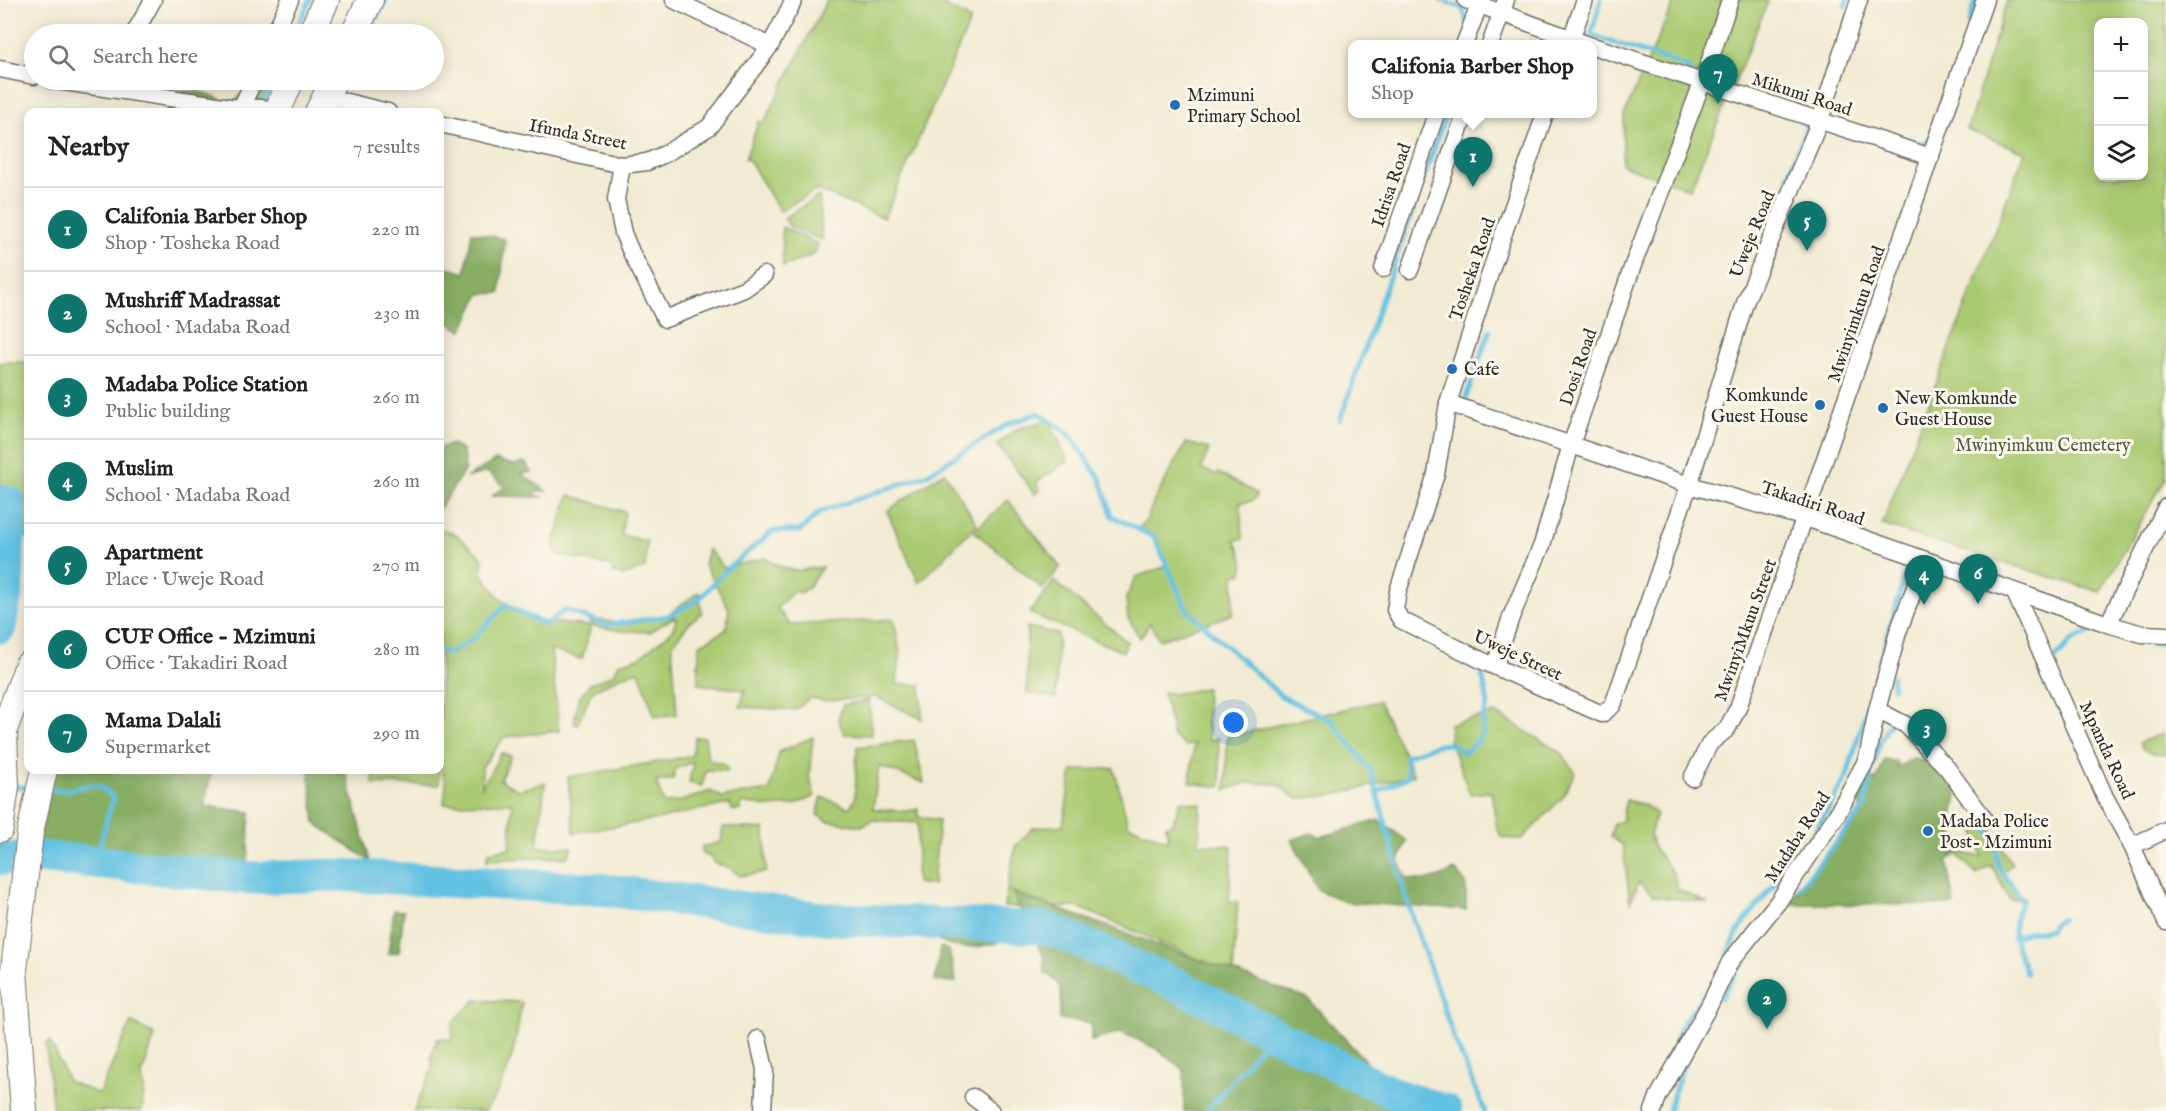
<!DOCTYPE html>
<html lang="en">
<head>
<meta charset="utf-8">
<style>
	body { margin:0; font-family:"IM FELL English",serif; background:#f2f2f2; color:#222 }
	.controls { position:absolute; right:18px; top:18px; display:grid; overflow:hidden; border-radius:12px; box-shadow:0 3px 15px #0003 }
	.controls button { width:54px; height:54px; display:grid; place-items:center; padding:0; border:0; border-bottom:2px solid #e0e0e0; background:#fff; color:#222; font:30px sans-serif }
	.you { position:absolute; left:1234px; top:723px; width:21px; height:21px; margin:-15px; border:4px solid #fff; border-radius:50%; background:#1a73e8; box-shadow:0 0 0 9px #1a73e833 }
	.badge { display:grid; place-items:center; width:39px; height:39px; border-radius:50%; background:#0f766e; color:#fff; font-size:20px; font-weight:700 }
	.pin { position:absolute; translate:-50% -50px; filter:drop-shadow(0 2px 3px #0008) }
	.pin::after { content:''; position:absolute; top:32px; width:21px; height:18px; background:inherit; clip-path:polygon(0 0,100% 0,50% 100%) }
	.popup { position:absolute; left:1348px; top:40px; width:249px; height:78px; box-sizing:border-box; display:grid; place-content:center; border-radius:12px; background:#fff; filter:drop-shadow(0 2px 4px #0005); font-size:20px; white-space:nowrap; color:#767676 }
	.popup b { font-size:22px; color:#222 }
	.popup::after { content:''; position:absolute; left:50%; top:100%; margin-left:-12px; border:12px solid transparent; border-top-color:#fff }
	.list { margin:0; padding:0; list-style:none }
	h2 { display:flex; justify-content:space-between; align-items:center; height:78px; margin:0; padding:0 24px; font-size:26px }
	h2 small { font-size:20px; font-weight:400; color:#767676 }
	.list li { display:grid; grid-template-columns:39px 1fr auto; gap:18px; align-items:center; box-sizing:border-box; height:84px; padding:0 24px; border-top:2px solid #e0e0e0 }
	.list b { display:block; font-size:22px; white-space:nowrap }
	.list p { margin:0; font-size:20px; white-space:nowrap; color:#767676 }
	.list em { font-size:20px; font-style:normal; color:#767676 }
	.icon { flex:none; width:33px; height:33px; fill:none; stroke:currentColor; stroke-width:2; stroke-linecap:round; stroke-linejoin:round }
	.map { position:relative; flex:none; width:2166px; height:1111px; overflow:hidden }
	.search { position:absolute; background:#fff; box-shadow:0 3px 15px #0003; left:24px; top:24px; width:420px; height:66px; display:flex; align-items:center; gap:15px; box-sizing:border-box; padding:0 21px; border-radius:33px; color:#767676; font-size:22px }
	.panel { position:absolute; background:#fff; box-shadow:0 3px 15px #0003; left:24px; top:108px; width:420px; height:666px; border-radius:12px }
	.map>svg:first-child { display:block }
	.green { fill:#aaca72; stroke:#6a7a4e; stroke-width:1.5; fill-rule:evenodd }
	.forest { fill:#87ae64; stroke:#596c48; stroke-width:1.5 }
	.lines { fill:none; stroke-linecap:round; stroke-linejoin:round }
	.stream { stroke:#64c1e2; stroke-width:5 }
	.river { stroke:#64c1e2; stroke-width:33 }
	.minor-casing { stroke:#716e66; stroke-width:19 }
	.primary-casing { stroke:#716e66; stroke-width:28 }
	.minor { stroke:#fff; stroke-width:16 }
	.primary { stroke:#fff; stroke-width:26 }
	.poi-dot { fill:#1f6fb2; stroke:#fbf7ec; stroke-width:2 }
	.labels { text-anchor:middle; stroke-width:6; stroke-linejoin:round; paint-order:stroke }
	.street-label { font-size:18px; fill:#2b2b2b; stroke:#fbf7ec }
	.poi-label { font-size:18px; fill:#2b2b2b; stroke:#fbf7ec; text-anchor:start }
	.park-label { font-size:18px; fill:#515b40; stroke:#fbf7ec }
</style>
</head>
<body>
<div class="map">
<svg width="2166" height="1111" viewBox="0 0 2166 1111">
	<rect width="100%" height="100%" fill="#fbf7ec"/>
	<filter id="ink" filterUnits="userSpaceOnUse"><feTurbulence type="fractalNoise" baseFrequency=".0167" numOctaves="2"/><feDisplacementMap in="SourceGraphic" scale="12" xChannelSelector="R" yChannelSelector="G"/><feConvolveMatrix kernelMatrix="1 2 1 2 8 2 1 2 1" color-interpolation-filters="sRGB"/></filter>
	<filter id="wash" filterUnits="userSpaceOnUse"><feTurbulence type="fractalNoise" baseFrequency=".008" numOctaves="4" result="noise"/><feDisplacementMap in="SourceGraphic" scale="24" xChannelSelector="R" yChannelSelector="G"/><feGaussianBlur stdDeviation="1.35" result="paint"/><feColorMatrix in="noise" values="0 0 0 0 0 0 0 0 0 0 0 0 0 0 0 0 0 1.4 0 .05"/><feComposite in="paint" operator="in"/></filter>
	<g filter="url(#wash)">
		<rect width="100%" height="100%" fill="#f2ebd3"/>
		<g class="green">
			<polygon points="827,0 933,0 971,19 884,218 817,190 780,211 749,160 745,159 759,121 763,124"/>
			<polygon points="1675,0 1762,0 1768,2 1690,189 1622,165 1624,115"/>
			<path d="M2007,0H2166V478L2100,592L1882,525L2025,152L1967,130ZM2098,22H2144V176H2098Z"/>
			<polygon points="819,196 822,240 790,227 784,218"/>
			<polygon points="782,227 818,244 815,254 783,267"/>
			<polygon points="6,362 28,362 28,532 0,525 0,363"/>
			<polygon points="1049,420 1068,461 1036,482 1040,489 1035,494 997,445 1014,430"/>
			<path d="M1186,443L1209,449L1201,469L1216,474L1219,473L1256,493V497L1252,501L1240,503L1243,539L1235,540C1240,550 1246,561 1242,573L1234,575L1233,614L1160,640L1150,623L1140,638L1128,618L1126,598L1136,577L1167,566L1155,537L1142,530L1141,526L1146,521L1153,503Z"/>
			<polygon points="944,472 977,524 919,583 887,511"/>
			<polygon points="569,495 625,512 621,535 647,541 645,568 623,576 613,573 611,566 560,555 553,547"/>
			<polygon points="1008,500 1060,567 1043,589 974,531"/>
			<polygon points="440,529 457,535 483,558 482,574 501,600 537,621 591,626 591,619 622,623 664,617 699,592 702,613 690,622 672,645 677,714 655,717 639,671 624,675 592,691 577,725 574,723 578,699 590,684 614,674 619,663 639,658 672,631 676,620 674,617 650,632 623,631 591,626 582,659 551,650 559,731 504,737 482,767 482,787 501,753 511,756 500,780 518,790 545,783 537,847 572,847 568,857 487,860 488,852 510,848 512,803 444,804 446,783 440,768"/>
			<path d="M708,549L724,568L765,558C789,573 794,572 822,567L808,588L800,593L794,591L777,608L790,625L894,619L900,655L897,684L921,685L922,719L876,697L825,701L810,698L795,710L740,707L745,690L698,684L699,645L726,630L729,609L704,564Z"/>
			<polygon points="1054,581 1127,642 1123,652 1029,613"/>
			<polygon points="1027,627 1058,634 1056,698 1027,693"/>
			<polygon points="1206,688 1209,740 1218,738 1221,787 1190,783 1194,744 1185,746 1173,736 1163,692 1173,694"/>
			<polygon points="869,700 872,735 844,734 838,719 843,705"/>
			<polygon points="1379,701 1414,775 1338,794 1297,799 1277,784 1247,783 1226,790 1227,737"/>
			<polygon points="1495,713 1562,753 1575,772 1563,797 1521,840 1501,837 1497,828 1491,792 1470,794 1449,740 1450,724"/>
			<path d="M2162,733L2166,755C2155,754 2144,754 2139,743Z"/>
			<polygon points="695,737 705,737 708,760 725,764 728,771 706,770 702,786 689,783 693,762 675,769 673,779 656,782 664,803 682,801 710,791 722,797 770,790 779,752 813,737 809,777 815,796 794,805 770,807 741,803 740,810 732,810 730,804 696,810 666,818 574,833 568,777 692,756"/>
			<polygon points="914,740 924,783 879,766 873,809 907,811 918,809 918,817 939,820 933,885 916,883 918,823 872,820 862,826 828,821 817,815 822,797 849,808 855,800 857,747"/>
			<polygon points="1114,768 1128,825 1169,841 1166,826 1173,823 1180,801 1201,804 1199,844 1232,846 1229,902 1238,902 1231,1001 1186,953 1078,907 1004,907 1015,847 1033,828 1063,825 1072,771"/>
			<polygon points="374,770 438,770 439,785 373,784"/>
			<polygon points="1626,800 1645,805 1656,813 1650,836 1654,848 1674,874 1678,890 1708,903 1654,896 1639,882 1630,902 1623,845 1610,837 1614,823 1621,822"/>
			<polygon points="723,827 765,829 766,872 740,876 728,867 713,863 713,858 702,854 702,847 721,842"/>
			<polygon points="1990,827 2012,864 2002,873 2025,899 2010,900 1991,865 1977,875 1955,852 1982,857 1975,832"/>
			<path d="M476,1000L522,1002C515,1044 512,1076 485,1111H414L433,1067L431,1056L437,1039L444,1038L451,1041L453,1022Z"/>
			<polygon points="131,1022 155,1035 142,1074 144,1090 142,1111 53,1111 46,1044 50,1041 68,1081 99,1094"/>
		</g>
		<g class="forest">
			<path d="M243,80H278L272,112H166L169,91C193,90 212,91 230,106L245,91L247,84Z"/>
			<polygon points="472,232 505,239 500,293 480,294 462,331 440,318 440,294 442,288 440,286 440,265 465,273"/>
			<polygon points="452,444 463,451 465,469 440,508 440,448"/>
			<polygon points="496,460 513,465 525,462 532,472 522,474 546,491 537,491 534,495 544,497 492,496 505,487 487,472 466,478"/>
			<polygon points="1913,758 1949,764 1959,785 1953,816 1955,856 1947,860 1954,905 1786,904 1861,809 1855,795 1868,777 1876,781 1885,759 1897,762 1897,768"/>
			<polygon points="53,770 212,770 204,806 250,812 247,867 27,854"/>
			<polygon points="309,770 345,770 370,861 315,823"/>
			<path d="M1379,820L1407,841L1399,861L1406,878C1425,883 1438,879 1455,870L1466,883V910L1345,902L1318,890L1292,840L1311,833L1320,837Z"/>
			<path d="M1012,892L1308,999L1412,1111H1184V1070L1157,1049L1121,1032L1091,1041V1023L1059,1019C1062,999 1066,984 1045,973L1044,957Z"/>
			<polygon points="394,910 404,911 399,952 388,954"/>
			<path d="M934,919L985,925L997,943C957,951 949,950 916,925Z"/>
			<polygon points="940,947 949,950 956,982 935,981"/>
		</g>
		<g class="lines">
			<g class="stream">
				<polyline points="1441,0 1462,8 1467,22"/>
				<polyline points="1601,0 1591,35 1679,64 1688,67 1691,74"/>
				<polyline points="1845,6 1847,0"/>
				<polyline points="1969,23 1976,0"/>
				<polyline points="294,34 310,0"/>
				<polyline points="368,34 386,0"/>
				<polyline points="1628,65 1647,74 1665,78"/>
				<polyline points="1714,76 1719,58"/>
				<polyline points="262,105 274,80"/>
				<polyline points="1914,145 1928,141 1931,137"/>
				<polyline points="1788,176 1808,125 1803,123"/>
				<polyline points="1421,185 1446,114"/>
				<polyline points="1845,377 1861,324"/>
				<polyline points="1466,404 1464,403 1490,330"/>
				<polyline points="1340,420 1416,200"/>
				<polyline points="10,503 28,537"/>
				<polyline points="2121,634 2128,640 2166,644"/>
				<polyline points="440,650 449,654 474,638 505,605 546,625 565,610 607,625 668,616 698,600 726,570 773,531 800,531 820,512 926,475 1008,424 1039,413 1069,434 1101,480 1112,516 1154,537 1187,610 1281,696 1332,721 1371,771 1407,901 1455,1041 1485,1111"/>
				<polyline points="2056,658 2070,642 2103,625"/>
				<polyline points="1892,677 1893,688"/>
				<polyline points="14,786 34,788"/>
				<path d="M46,789C53,789 60,791 66,790C90,786 95,778 114,798C105,819 102,840 96,862"/>
				<polyline points="1377,792 1408,777 1406,756 1436,745 1452,744 1464,753 1476,743 1483,733 1483,717 1488,704 1482,674"/>
				<path d="M1986,825L1995,841L1998,866L2022,900C2009,932 2014,941 2026,973"/>
				<polyline points="1799,888 1865,807 1869,780 1881,740 1889,725"/>
				<polyline points="2013,938 2029,932 2050,930 2053,924 2062,918"/>
				<polyline points="1728,954 1739,929 1813,835 1847,776 1905,575"/>
				<polyline points="1721,998 1739,966 1780,913"/>
				<polyline points="1670,1061 1680,1027 1711,986"/>
				<polyline points="1207,1111 1271,1034"/>
				<polyline points="1398,1111 1408,1099"/>
				<polyline points="1668,1111 1683,1066"/>
			</g>
			<g class="river">
				<polyline points="0,500 10,503 7,589 0,627"/>
				<polyline points="0,859 33,857 96,862 248,878 336,875 598,889 830,919 1048,928 1173,983 1396,1095 1446,1111"/>
			</g>
		</g>
	</g>
	<g filter="url(#ink)">
		<g class="lines">
			<g class="minor-casing">
				<g id="minor">
					<polyline points="674,0 770,46"/>
					<polyline points="1466,0 1589,45"/>
					<polyline points="134,34 153,0"/>
					<polyline points="274,34 290,0"/>
					<polyline points="1464,45 1481,0"/>
					<polyline points="1490,45 1506,0"/>
					<polyline points="1569,45 1585,0"/>
					<polyline points="1593,46 1931,157"/>
					<polyline points="0,69 34,76"/>
					<polyline points="51,80 230,107 261,108 278,111"/>
					<polyline points="326,97 388,112"/>
					<polyline points="241,108 254,80"/>
					<polyline points="1545,114 1493,264 1448,403 1436,474 1398,591 1395,610 1401,620 1487,663 1602,714 1613,705 1689,485 1745,303 1820,120 1859,0"/>
					<polyline points="440,124 622,165 647,162 665,154 709,127 770,46 794,0"/>
					<polyline points="622,165 616,199 623,233 631,252 665,319 744,289 764,275"/>
					<polyline points="1383,269 1436,114"/>
					<polyline points="1410,270 1465,114"/>
					<polyline points="1448,403 1689,485 1806,518 2108,624 2142,634 2166,635"/>
					<polyline points="2015,593 2105,797 2132,846 2166,922"/>
					<polyline points="2108,624 2166,507"/>
					<polyline points="1495,666 1511,617 1542,545 1571,445 1633,265 1705,75 1730,0"/>
					<polyline points="1877,710 1906,725 1947,768 1983,817"/>
					<polyline points="1692,778 1710,743 1727,729 1738,708 1985,0"/>
					<polyline points="2132,846 2166,830"/>
					<polyline points="758,1039 765,1069 763,1111"/>
					<polyline points="973,1097 991,1111"/>
					<polyline points="1653,1111 1658,1097 1710,1004 1730,962 1778,902 1836,816 1867,759 1877,710 1898,632 1925,561"/>
				</g>
			</g>
			<g class="primary-casing">
				<g id="primary">
					<polyline points="311,34 326,0"/>
					<polyline points="354,34 370,0"/>
					<polyline points="277,112 291,80"/>
					<polyline points="318,112 334,80"/>
					<polyline points="0,829 6,786 4,730 28,665"/>
					<polyline points="24,1111 14,970 30,833 44,770"/>
				</g>
			</g>
			<use href="#minor" class="minor"/>
			<use href="#primary" class="primary"/>
		</g>
	</g>
	<g class="poi-dot">
		<circle cx="1175" cy="105" r="6"/>
		<circle cx="1452" cy="369" r="6"/>
		<circle cx="1820" cy="405" r="6"/>
		<circle cx="1883" cy="408" r="6"/>
		<circle cx="1928" cy="831" r="6"/>
	</g>
	<g class="labels">
		<g class="street-label">
			<text transform="translate(1802 94) rotate(18)" y="6">Mikumi Road</text>
			<text transform="translate(578 134) rotate(11)" y="6">Ifunda Street</text>
			<text transform="translate(1391 185) rotate(-71)" y="6">Idrisa Road</text>
			<text transform="translate(1752 234) rotate(-68)" y="6">Uweje Road</text>
			<text transform="translate(1472 269) rotate(-71)" y="6">Tosheka Road</text>
			<text transform="translate(1856 314) rotate(-71)" y="6">Mwinyimkuu Road</text>
			<text transform="translate(1578 367) rotate(-71)" y="6">Dosi Road</text>
			<text transform="translate(1813 503) rotate(18)" y="6">Takadiri Road</text>
			<text transform="translate(1745 630) rotate(-70)" y="6">MwinyiMkuu Street</text>
			<text transform="translate(1518 655) rotate(25)" y="6">Uweje Street</text>
			<text transform="translate(2107 750) rotate(65)" y="6">Mpanda Road</text>
			<text transform="translate(1797 837) rotate(-57)" y="6">Madaba Road</text>
		</g>
		<g class="poi-label">
			<text x="1187" y="101">Mzimuni<tspan x="1187" dy="21">Primary School</tspan></text>
			<text x="1464" y="375">Cafe</text>
			<text x="1808" y="401" text-anchor="end">Komkunde<tspan x="1808" dy="21">Guest House</tspan></text>
			<text x="1895" y="404">New Komkunde<tspan x="1895" dy="21">Guest House</tspan></text>
			<text x="1940" y="827">Madaba Police<tspan x="1940" dy="21">Post- Mzimuni</tspan></text>
		</g>
		<g class="park-label">
			<text x="2043" y="451">Mwinyimkuu Cemetery</text>
		</g>
	</g>
</svg>
<div class="controls">
<button>+</button>
<button>−</button>
<button><svg class="icon" aria-label="layers" viewBox="0 0 24 24"><path d="M12 4l9 5-9 5-9-5zM3 14l9 5 9-5"/></svg></button>
</div>
<div class="you"></div>
<div class="pin badge" style="left:1473px;top:187px">1</div>
<div class="popup"><b>Califonia Barber Shop</b>Shop</div>
<div class="pin badge" style="left:1767px;top:1029px">2</div>
<div class="pin badge" style="left:1927px;top:759px">3</div>
<div class="pin badge" style="left:1924px;top:605px">4</div>
<div class="pin badge" style="left:1807px;top:251px">5</div>
<div class="pin badge" style="left:1978px;top:604px">6</div>
<div class="pin badge" style="left:1718px;top:104px">7</div>
<div class="search"><svg class="icon" aria-label="search" viewBox="0 0 24 24"><circle cx="10" cy="10" r="6"/><path d="M15 15l6 6"/></svg>Search here</div>
<section class="panel">
<h2>Nearby<small>7 results</small></h2>
<ul class="list">
<li><span class="badge">1</span><div><b>Califonia Barber Shop</b><p>Shop · Tosheka Road</p></div><em>220 m</em></li>
<li><span class="badge">2</span><div><b>Mushriff Madrassat</b><p>School · Madaba Road</p></div><em>230 m</em></li>
<li><span class="badge">3</span><div><b>Madaba Police Station</b><p>Public building</p></div><em>260 m</em></li>
<li><span class="badge">4</span><div><b>Muslim</b><p>School · Madaba Road</p></div><em>260 m</em></li>
<li><span class="badge">5</span><div><b>Apartment</b><p>Place · Uweje Road</p></div><em>270 m</em></li>
<li><span class="badge">6</span><div><b>CUF Office - Mzimuni</b><p>Office · Takadiri Road</p></div><em>280 m</em></li>
<li><span class="badge">7</span><div><b>Mama Dalali</b><p>Supermarket</p></div><em>290 m</em></li>
</ul>
</section>
</div>
</body>
</html>
